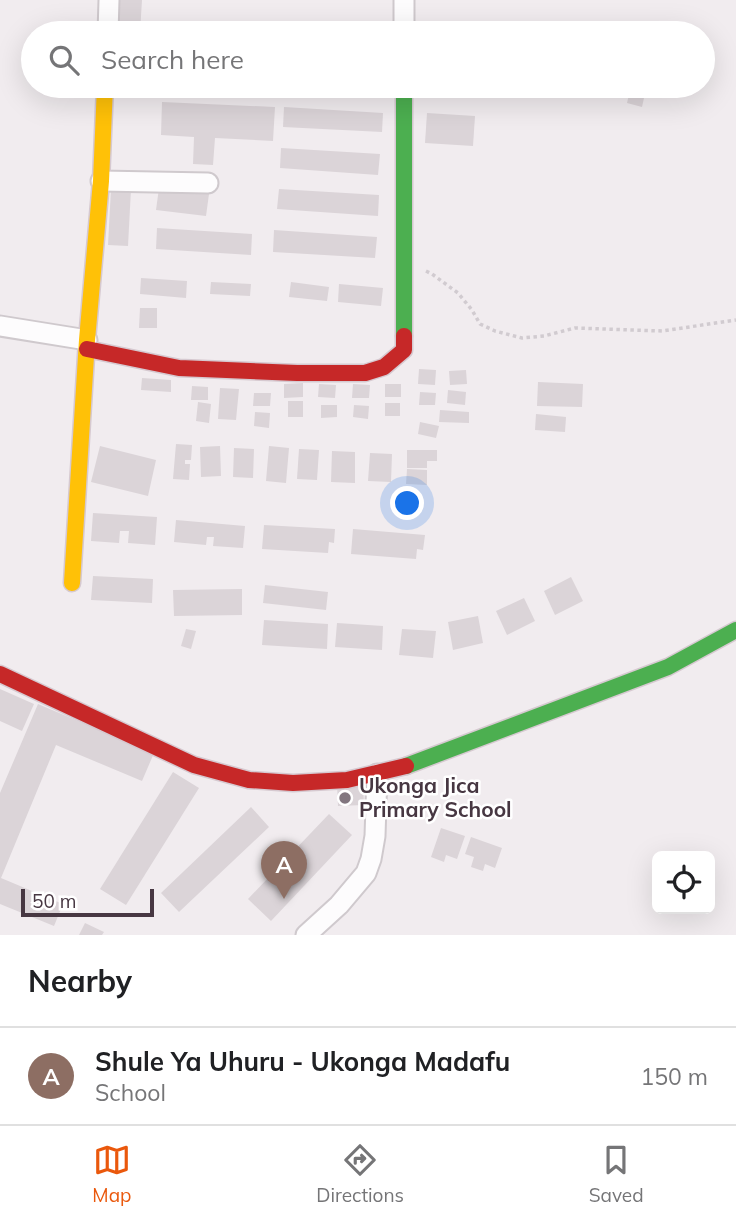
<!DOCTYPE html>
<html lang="en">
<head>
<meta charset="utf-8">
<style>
	body { margin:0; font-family:Mulish,sans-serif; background:#f6f6f6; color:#202124 }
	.controls { position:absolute; right:21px; bottom:21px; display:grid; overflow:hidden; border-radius:10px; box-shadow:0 7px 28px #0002 }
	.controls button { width:63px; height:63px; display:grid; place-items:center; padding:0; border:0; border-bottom:2px solid #e0e0e0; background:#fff; color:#202124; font:35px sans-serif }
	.scale { position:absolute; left:21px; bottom:18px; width:133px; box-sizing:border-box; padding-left:7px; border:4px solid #473742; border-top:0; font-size:19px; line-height:24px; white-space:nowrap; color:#473742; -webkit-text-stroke:5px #fff; paint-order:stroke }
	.you { position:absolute; left:408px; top:504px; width:24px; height:24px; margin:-18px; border:5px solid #fff; border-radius:50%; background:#1a73e8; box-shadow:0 0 0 10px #1a73e833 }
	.badge { display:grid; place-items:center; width:46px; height:46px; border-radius:50%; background:#ea580c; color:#fff; font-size:23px; font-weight:700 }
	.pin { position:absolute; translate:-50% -58px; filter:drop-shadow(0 2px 4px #0008) }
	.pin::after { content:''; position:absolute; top:37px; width:24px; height:21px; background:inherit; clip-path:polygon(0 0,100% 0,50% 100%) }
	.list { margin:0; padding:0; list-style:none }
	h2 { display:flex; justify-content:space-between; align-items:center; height:91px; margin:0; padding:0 28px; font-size:30px }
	h2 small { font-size:23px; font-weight:400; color:#757577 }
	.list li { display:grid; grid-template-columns:46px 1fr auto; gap:21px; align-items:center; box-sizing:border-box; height:98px; padding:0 28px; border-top:2px solid #e0e0e0 }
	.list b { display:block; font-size:26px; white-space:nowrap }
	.list p { margin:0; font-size:23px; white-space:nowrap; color:#757577 }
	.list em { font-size:23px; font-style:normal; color:#757577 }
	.icon { flex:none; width:38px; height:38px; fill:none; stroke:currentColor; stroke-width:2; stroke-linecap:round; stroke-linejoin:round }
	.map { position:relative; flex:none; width:736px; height:935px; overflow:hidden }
	.search { position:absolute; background:#fff; box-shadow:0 7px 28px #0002; left:21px; right:21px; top:21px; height:77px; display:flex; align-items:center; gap:18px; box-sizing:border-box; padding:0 24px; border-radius:38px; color:#757577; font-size:26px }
	.sheet { height:189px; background:#fff }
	nav { display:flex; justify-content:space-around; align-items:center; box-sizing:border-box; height:98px; border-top:2px solid #e0e0e0; background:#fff; font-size:19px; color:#757577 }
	nav a { display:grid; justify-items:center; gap:4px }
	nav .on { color:#ea580c }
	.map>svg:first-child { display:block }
	.building { fill:#dbd4d8 }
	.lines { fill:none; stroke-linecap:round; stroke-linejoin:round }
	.street-casing { stroke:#cfc9cd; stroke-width:23 }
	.fast-casing { stroke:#d6c9d0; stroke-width:19 }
	.slow-casing { stroke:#d6c9d0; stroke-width:19 }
	.jam-casing { stroke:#d6c9d0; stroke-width:19 }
	.path { stroke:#d1cbd0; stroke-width:3.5; stroke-dasharray:3.5 3.5; stroke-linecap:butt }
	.street { stroke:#fdfcfd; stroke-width:19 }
	.fast { stroke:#4caf50; stroke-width:16 }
	.slow { stroke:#ffc107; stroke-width:16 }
	.jam { stroke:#c62828; stroke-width:16 }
	.poi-dot { fill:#82767f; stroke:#fff; stroke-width:2.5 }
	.labels { text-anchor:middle; stroke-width:5; stroke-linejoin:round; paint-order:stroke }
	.poi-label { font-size:21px; font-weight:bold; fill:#473742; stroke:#fff; text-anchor:start }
</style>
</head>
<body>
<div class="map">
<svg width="736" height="935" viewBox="0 0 736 935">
	<rect width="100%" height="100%" fill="#f1ecef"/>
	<g class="building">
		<polygon points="120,0 142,0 140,33 118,32"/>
		<polygon points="631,86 646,89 642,107 627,103"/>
		<polygon points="162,102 275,107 273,141 215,138 213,165 193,164 194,137 161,135"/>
		<polygon points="284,107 383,113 382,132 283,127"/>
		<polygon points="427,113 475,116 473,146 425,143"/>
		<polygon points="281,148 380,154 378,175 280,168"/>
		<polygon points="159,188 209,194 206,216 156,210"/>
		<polygon points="111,189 131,189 128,246 108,245"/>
		<polygon points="279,189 379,195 378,216 277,209"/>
		<polygon points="157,228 252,234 251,255 156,249"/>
		<polygon points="274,230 377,237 375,258 273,252"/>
		<polygon points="141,278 187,281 186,298 140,294"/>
		<polygon points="211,282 251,284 250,296 210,294"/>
		<polygon points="291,282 329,287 327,301 289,297"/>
		<polygon points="339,284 383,288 381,306 338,302"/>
		<polygon points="140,308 157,308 157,328 139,328"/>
		<polygon points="419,369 436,370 435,385 418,384"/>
		<polygon points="466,370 467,384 450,385 449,371"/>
		<polygon points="142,378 171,380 171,392 141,390"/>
		<polygon points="538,382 583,384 582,407 537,406"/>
		<polygon points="303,383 303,397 284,398 284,384"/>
		<polygon points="319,384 336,385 335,398 318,397"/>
		<polygon points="353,384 370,385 369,398 352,398"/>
		<rect x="385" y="384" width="16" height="13"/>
		<polygon points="192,386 208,387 208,400 191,400"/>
		<polygon points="220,388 239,389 236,420 218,419"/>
		<polygon points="448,390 466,392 465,405 447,403"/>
		<polygon points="420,392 436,393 435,405 419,405"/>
		<polygon points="254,393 271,393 270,406 253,406"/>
		<rect x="288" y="401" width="15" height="16"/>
		<polygon points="198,402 211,404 209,423 196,421"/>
		<rect x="385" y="403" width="15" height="13"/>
		<polygon points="321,405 337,405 337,417 321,418"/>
		<polygon points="354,405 369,406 368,419 353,417"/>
		<polygon points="440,410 469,412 469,423 439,422"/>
		<polygon points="255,412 270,413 269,428 254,426"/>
		<polygon points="536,414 566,417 565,432 535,430"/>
		<polygon points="420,422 439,426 436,438 418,434"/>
		<polygon points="176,444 192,445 191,460 185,460 185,464 190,464 189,480 173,479"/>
		<polygon points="100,446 156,460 148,496 91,482"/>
		<polygon points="220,446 221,476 201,477 200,447"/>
		<polygon points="269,446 289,448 286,483 266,481"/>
		<polygon points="234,448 254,449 253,478 233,477"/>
		<polygon points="299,449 319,450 317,480 297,479"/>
		<polygon points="407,450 437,450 437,461 427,461 427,468 407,468"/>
		<polygon points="332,451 355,452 355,483 331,482"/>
		<polygon points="370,453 392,454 391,482 368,481"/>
		<polygon points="407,469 427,470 427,485 406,484"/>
		<polygon points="93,513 157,517 155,545 128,543 129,531 120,531 119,543 91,541"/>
		<polygon points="176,520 245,526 243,548 213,546 214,537 207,537 206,545 174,542"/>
		<polygon points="264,525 335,529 334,543 329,542 328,553 262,549"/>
		<polygon points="353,529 425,535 423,550 417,549 416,559 351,554"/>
		<polygon points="93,576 153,579 152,603 91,600"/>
		<polygon points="571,577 583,601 555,615 544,591"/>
		<polygon points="265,585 328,592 326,610 263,603"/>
		<polygon points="242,589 242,615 174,616 173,590"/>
		<polygon points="524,598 535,621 507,635 496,611"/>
		<polygon points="478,616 483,643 453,650 448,622"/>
		<polygon points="264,620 328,624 327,649 262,645"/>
		<polygon points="337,623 383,626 382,650 335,647"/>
		<polygon points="186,629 196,631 191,649 181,646"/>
		<polygon points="402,629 436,631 433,658 399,655"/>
		<polygon points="0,689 34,704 22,731 0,721"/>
		<polygon points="38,704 154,753 142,781 56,745 1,878 63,904 54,926 0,904 0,793"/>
		<polygon points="173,772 199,788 126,905 100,889"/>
		<polygon points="363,783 364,805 338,806 337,784"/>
		<polygon points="251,807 269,827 179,912 161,893"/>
		<polygon points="329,814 352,835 271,921 248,899"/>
		<polygon points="441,828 465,836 457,859 446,855 444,862 431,857"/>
		<polygon points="471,837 502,848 495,868 485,864 483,871 471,867 474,857 465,854"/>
		<polygon points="85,923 104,932 102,935 79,935"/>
	</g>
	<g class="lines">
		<g class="street-casing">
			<g id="street">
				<polyline points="108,33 109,0"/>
				<polyline points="404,33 404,0"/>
				<polyline points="101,181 208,183"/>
				<polyline points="0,326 87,340"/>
				<polyline points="306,935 339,905 366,873 371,859 375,836 377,774"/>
			</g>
		</g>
		<g class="fast-casing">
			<g id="fast">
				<polyline points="404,86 404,336"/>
				<polyline points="406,766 668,667 736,630"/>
			</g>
		</g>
		<g class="slow-casing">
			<polyline id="slow" points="72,583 87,340 101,181 105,86"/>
		</g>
		<g class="jam-casing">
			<g id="jam">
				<polyline points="87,349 179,368 297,373 365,373 384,367 404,350 404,336"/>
				<polyline points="0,674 194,765 249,780 293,783 347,780 406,766"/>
			</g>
		</g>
		<polyline class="path" points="426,271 432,274 458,293 472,310 480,324 495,331 522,338 544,336 575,328 662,331 736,320"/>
		<use href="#street" class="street"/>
		<use href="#fast" class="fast"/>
		<use href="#slow" class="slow"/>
		<use href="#jam" class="jam"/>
	</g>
	<circle class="poi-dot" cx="345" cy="798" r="7"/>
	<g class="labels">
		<g class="poi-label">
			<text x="359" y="793">Ukonga Jica<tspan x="359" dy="24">Primary School</tspan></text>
		</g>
	</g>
</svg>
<div class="controls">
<button><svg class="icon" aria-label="locate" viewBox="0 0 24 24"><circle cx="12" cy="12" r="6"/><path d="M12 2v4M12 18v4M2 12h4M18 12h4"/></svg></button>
</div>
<div class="scale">50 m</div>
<div class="you"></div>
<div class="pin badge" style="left:284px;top:899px;background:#8d6e63">A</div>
<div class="search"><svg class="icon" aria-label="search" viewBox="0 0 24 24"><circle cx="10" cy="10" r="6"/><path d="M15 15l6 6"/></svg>Search here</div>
</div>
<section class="sheet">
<h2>Nearby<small></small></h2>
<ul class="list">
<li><span class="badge" style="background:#8d6e63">A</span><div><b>Shule Ya Uhuru - Ukonga Madafu</b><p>School</p></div><em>150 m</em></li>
</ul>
</section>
<nav>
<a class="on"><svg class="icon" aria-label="map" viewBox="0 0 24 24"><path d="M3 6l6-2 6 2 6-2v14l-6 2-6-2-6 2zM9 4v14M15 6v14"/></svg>Map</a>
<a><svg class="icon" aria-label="directions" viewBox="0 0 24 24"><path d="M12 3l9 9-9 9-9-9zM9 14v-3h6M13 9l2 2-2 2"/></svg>Directions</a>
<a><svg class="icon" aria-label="saved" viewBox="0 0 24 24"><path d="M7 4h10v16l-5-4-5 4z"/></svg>Saved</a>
</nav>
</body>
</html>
